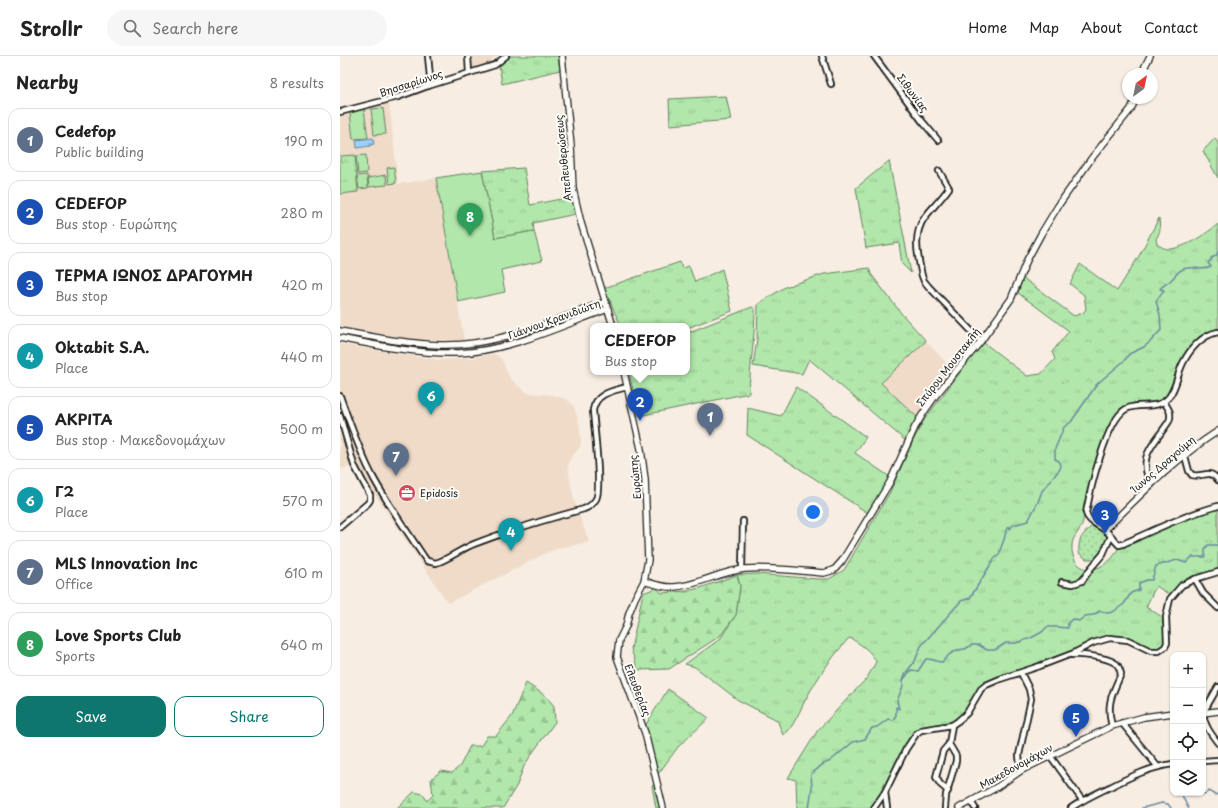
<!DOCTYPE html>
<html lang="en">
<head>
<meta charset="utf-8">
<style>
	body { margin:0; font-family:"Playpen Sans",sans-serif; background:#f6f6f6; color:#222 }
	.controls { position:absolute; right:12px; bottom:12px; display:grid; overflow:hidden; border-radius:8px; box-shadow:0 1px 3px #0004 }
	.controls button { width:36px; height:36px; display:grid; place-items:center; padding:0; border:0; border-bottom:1px solid #e0e0e0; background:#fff; color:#222; font:20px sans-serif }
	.compass { position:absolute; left:782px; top:12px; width:36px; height:36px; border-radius:50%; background:#fff; box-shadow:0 1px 3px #0004; rotate:33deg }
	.you { position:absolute; left:473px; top:456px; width:14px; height:14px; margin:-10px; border:3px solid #fff; border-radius:50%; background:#1a73e8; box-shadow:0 0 0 6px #1a73e833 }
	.badge { display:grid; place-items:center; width:26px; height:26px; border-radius:50%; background:#0f766e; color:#fff; font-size:13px; font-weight:700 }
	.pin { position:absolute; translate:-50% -33px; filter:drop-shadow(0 1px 2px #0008) }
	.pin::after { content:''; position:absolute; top:21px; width:14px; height:12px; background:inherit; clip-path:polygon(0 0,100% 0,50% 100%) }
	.popup { position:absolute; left:250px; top:267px; width:100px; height:52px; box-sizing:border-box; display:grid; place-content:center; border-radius:8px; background:#fff; filter:drop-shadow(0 1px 3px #0005); font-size:13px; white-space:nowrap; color:#767676 }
	.popup b { font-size:15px; color:#222 }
	.popup::after { content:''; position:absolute; left:50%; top:100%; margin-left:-8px; border:8px solid transparent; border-top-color:#fff }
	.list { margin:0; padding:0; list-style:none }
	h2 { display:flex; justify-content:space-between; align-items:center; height:52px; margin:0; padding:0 16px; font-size:17px }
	h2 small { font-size:13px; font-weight:400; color:#767676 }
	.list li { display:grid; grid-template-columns:26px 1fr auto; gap:12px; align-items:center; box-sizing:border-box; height:64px; margin:0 8px 8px; padding:0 8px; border:1px solid #e0e0e0; border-radius:12px }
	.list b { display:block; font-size:15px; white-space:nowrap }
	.list p { margin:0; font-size:13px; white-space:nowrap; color:#767676 }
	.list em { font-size:13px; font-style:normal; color:#767676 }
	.actions { display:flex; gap:8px; padding:12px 16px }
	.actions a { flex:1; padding:9px 0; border:1px solid #0f766e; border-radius:12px; text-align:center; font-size:14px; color:#0f766e }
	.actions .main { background:#0f766e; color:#fff }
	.icon { flex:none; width:22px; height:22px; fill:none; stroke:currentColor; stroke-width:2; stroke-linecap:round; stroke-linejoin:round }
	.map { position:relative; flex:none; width:878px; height:752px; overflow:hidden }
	header { display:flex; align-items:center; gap:24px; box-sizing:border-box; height:56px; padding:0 20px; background:#fff; border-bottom:1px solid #e0e0e0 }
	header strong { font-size:19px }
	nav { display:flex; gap:22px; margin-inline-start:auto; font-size:14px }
	.search { width:280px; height:36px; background:#f6f6f6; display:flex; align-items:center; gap:10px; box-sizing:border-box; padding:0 14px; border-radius:22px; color:#767676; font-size:15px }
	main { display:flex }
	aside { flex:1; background:#fff }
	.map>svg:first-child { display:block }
	.built { fill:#efdbc8 }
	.grass { fill:url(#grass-tufts); stroke:#668263 }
	.forest { fill:url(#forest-firs); stroke:#668263 }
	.park { fill:url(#park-dots); stroke:#668263 }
	.pitch { fill:#b1e7aa; stroke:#668263 }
	.water { fill:url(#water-ripples); stroke:#6988a1 }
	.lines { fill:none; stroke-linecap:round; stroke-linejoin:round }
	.stream { stroke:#6988a1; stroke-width:1.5 }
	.minor-casing { stroke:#1c1c1c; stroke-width:8 }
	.tertiary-casing { stroke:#1c1c1c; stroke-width:8 }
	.minor { stroke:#fdfcf7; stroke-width:4.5 }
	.tertiary { stroke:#fdfcf7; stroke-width:5.5 }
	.labels { text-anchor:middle; stroke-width:4; stroke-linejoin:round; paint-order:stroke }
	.street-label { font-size:10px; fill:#1c1c1c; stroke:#fdfcf7 }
	.poi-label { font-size:10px; fill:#1c1c1c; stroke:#fdfcf7; text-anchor:start }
</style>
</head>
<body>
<header>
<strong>Strollr</strong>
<div class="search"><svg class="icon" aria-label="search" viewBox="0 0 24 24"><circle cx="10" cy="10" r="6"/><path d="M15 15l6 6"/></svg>Search here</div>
<nav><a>Home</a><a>Map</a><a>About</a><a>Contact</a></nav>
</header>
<main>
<aside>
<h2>Nearby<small>8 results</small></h2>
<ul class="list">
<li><span class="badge" style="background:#5c6f8a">1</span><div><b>Cedefop</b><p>Public building</p></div><em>190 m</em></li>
<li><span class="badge" style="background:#1a4fb4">2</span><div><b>CEDEFOP</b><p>Bus stop · Ευρώπης</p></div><em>280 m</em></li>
<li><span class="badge" style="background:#1a4fb4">3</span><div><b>ΤΕΡΜΑ ΙΩΝΟΣ ΔΡΑΓΟΥΜΗ</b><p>Bus stop</p></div><em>420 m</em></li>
<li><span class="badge" style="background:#0f9aa8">4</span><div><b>Oktabit S.A.</b><p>Place</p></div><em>440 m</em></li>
<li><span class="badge" style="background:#1a4fb4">5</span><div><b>ΑΚΡΙΤΑ</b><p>Bus stop · Μακεδονομάχων</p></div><em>500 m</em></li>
<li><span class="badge" style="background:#0f9aa8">6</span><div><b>Γ2</b><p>Place</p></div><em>570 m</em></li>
<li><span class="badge" style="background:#5c6f8a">7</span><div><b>MLS Innovation Inc</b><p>Office</p></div><em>610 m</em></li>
<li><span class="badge" style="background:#2e9e5b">8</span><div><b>Love Sports Club</b><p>Sports</p></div><em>640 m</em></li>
</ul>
<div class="actions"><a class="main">Save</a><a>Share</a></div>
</aside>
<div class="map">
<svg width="878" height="752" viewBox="0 0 878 752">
	<defs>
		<pattern id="grass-tufts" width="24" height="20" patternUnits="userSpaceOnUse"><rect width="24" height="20" fill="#b1e7aa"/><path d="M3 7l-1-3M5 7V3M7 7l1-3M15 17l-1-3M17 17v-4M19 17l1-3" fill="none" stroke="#98c692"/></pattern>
		<pattern id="forest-firs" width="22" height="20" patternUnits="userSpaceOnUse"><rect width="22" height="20" fill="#b1e7aa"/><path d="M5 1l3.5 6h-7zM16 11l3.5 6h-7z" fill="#98c692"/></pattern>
		<pattern id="park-dots" width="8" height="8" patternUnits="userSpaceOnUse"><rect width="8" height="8" fill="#b1e7aa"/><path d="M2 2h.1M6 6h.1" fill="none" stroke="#98c692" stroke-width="1.8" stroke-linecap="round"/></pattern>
		<pattern id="water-ripples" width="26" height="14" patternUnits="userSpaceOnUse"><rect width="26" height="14" fill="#9dd0fa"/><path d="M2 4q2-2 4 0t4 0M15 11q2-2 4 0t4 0" fill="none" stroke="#87b2d6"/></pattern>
	</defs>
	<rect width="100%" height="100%" fill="#f7ede2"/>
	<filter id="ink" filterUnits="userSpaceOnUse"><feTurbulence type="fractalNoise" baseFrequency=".025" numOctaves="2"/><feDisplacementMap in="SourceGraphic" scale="8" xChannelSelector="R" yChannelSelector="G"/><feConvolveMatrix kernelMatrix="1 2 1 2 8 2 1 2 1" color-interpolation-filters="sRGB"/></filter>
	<g filter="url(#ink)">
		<g class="built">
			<polygon points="129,0 156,0 153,1 151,7 130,15"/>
			<polygon points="49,46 58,128 96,122 124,284 73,284 0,271 0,138 18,136 15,100 0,100 0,58"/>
			<polygon points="586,285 613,314 594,337 577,361 541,327"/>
			<polygon points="0,288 52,297 100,304 132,302 154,298 158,300 163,306 169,321 176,328 188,337 212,339 227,343 234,351 239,367 241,385 240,391 231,401 228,410 230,425 235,448 249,486 223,491 208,496 108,547 26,425 16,403 0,351"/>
			<polygon points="0,370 12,410 0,413"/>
		</g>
		<g class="grass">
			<polygon points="170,0 218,0 220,14 162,28 159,9"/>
			<polygon points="386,40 391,64 330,69 329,43"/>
			<polygon points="875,82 878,87 878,122 863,95"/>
			<polygon points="15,99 18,136 0,138 0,100"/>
			<polygon points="549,105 571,217 562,208 559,187 526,192 516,132"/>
			<polygon points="184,112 190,149 231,141 236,158 193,167 194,175 155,182 142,115"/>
			<path d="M819,162L820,175L816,183L817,188C820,190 824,193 828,193C844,193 866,178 878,168V273C861,276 846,292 839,308C835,317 834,328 829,337C818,355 793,342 780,355C765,368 759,397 754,415C750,427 746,438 744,450C743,455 744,460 743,465C742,474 732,480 732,489C731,498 735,509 744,512C754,516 766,509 773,501C776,497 778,491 782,489C788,484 797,482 804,479C828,469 852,459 878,453V514C859,519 842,523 830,539L816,530L806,551L824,562L825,585L822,591L813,593L784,582L776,580L757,583L725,598L702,605L681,614L663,618L649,625L624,658L616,665L609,668L584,672L560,700L545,730L532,752H457L456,724L448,722L478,674L527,622L536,606C532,595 520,588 510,582L508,583C489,605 471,630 459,657C455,664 450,676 443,679L438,666L435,663L398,644L355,611L345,608L380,583L396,559L400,530L397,519L417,518L478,523H489L504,514L550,436L573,385L584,364L643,286L687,320L701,318L715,303L712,296L729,275L678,237L683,222L734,260L743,257L746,253L744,239L730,228L740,208L777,235L799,200Z"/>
			<polygon points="340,206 342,212 349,210 355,226 382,213 392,255 347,272 347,270 281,270 264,232"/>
			<polygon points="529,212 531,218 561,257 586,285 541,327 577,361 566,385 469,303 462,318 413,310 417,283 418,248 445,231 484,218"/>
			<path d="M412,251L415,253C415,281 410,309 409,337L299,360L289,316H347V277Z"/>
			<polygon points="456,331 526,381 515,397 550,421 528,457 407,379 408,352 441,360"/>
			<polygon points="328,633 369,662 338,691 316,721 305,670"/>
			<polygon points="315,727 321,752 316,752 312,730"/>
		</g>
		<g class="forest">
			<polygon points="397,519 400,530 396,559 380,580 329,613 298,614 291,593 303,537 316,532 322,537 347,535 360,532"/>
			<polygon points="186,627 206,640 214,650 215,666 193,696 184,710 177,729 163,752 57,752 74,736 83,738 87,745 93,739 91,723 101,715 112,717 120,710 130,690 141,690 147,680 156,680 172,660"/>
		</g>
		<path class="park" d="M752,470L758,472L767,481L765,490L754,503H746L739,497C738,483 742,479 752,470Z"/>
		<g class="pitch">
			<polygon points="43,52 46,78 34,79 31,53"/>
			<polygon points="24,53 28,82 13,83 10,57"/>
			<polygon points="26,99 27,117 18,118 16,100"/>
			<polygon points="54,111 56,127 49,128 47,112"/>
			<polygon points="142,115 155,182 194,175 202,205 161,214 165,236 118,246 96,122"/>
			<polygon points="27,119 28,132 19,133 17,120"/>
			<polygon points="46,119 47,129 29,131 28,122"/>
		</g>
		<polygon class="water" points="33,82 34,88 30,89 30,90 17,92 16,84"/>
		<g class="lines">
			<g class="stream">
				<path d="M563,624L571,614L578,615L586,603C593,602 596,606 602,606L610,598L617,594L625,593L632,589H639L647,594H655L666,587H676L691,582L702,576L707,571H716L728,572V567L732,563L739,565L745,560L753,559L760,555L767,557L773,556L784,548L791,537L799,534V527L807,524H812L816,510L837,504L846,507L852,501H865V493L868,489H878"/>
				<polyline points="841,737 848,752"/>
				<polyline points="844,737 846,738 851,737"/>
				<polyline points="863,737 865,738 869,735 876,739 878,738"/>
				<path d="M469,752L472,732L471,718C478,714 481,707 489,706L513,686L525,683L532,672L537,671L548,663L553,664L556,659V651L559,653L557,645L563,630V625L565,618L575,605L581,590L621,545L630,542L654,503L659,499C660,494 661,491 663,486C666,481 664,475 669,470L670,473L673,469L688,465L698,446L702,435L720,413L721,409L719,405L715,403V393L724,371L731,366L757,328L785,304L789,298L804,291L811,285L821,274L820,259L816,245L824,234L820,233C823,229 826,228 830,225C836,220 838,213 847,212C857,210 860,216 871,211L868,207L872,203L871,202L876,200L878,195"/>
				<polyline points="802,752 822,747 828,748 831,752"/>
			</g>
			<g class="minor-casing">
				<g id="minor">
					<polyline points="128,0 129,17"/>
					<polyline points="482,0 491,28"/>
					<polyline points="534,0 582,65 598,84"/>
					<polyline points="88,30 90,21 88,0"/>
					<polyline points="0,56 58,41 88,30 155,9 166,0"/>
					<path d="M599,115L609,132C602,142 593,151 585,161C572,178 578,201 582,220L584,225L589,231L641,285"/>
					<path d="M878,276C862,279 850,293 843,307C837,319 837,330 829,341C817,355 800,346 786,353C766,364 750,435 746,457C749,467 758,468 765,474C770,478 774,484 779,489L783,488C814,474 845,459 878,450"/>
					<path d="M0,340C10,368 20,397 34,423C49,450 67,475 84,501L87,505L96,507C109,503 121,493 134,488C170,474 207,463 244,453C249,451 253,448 256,443C262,433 254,370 253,354C256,337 273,335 287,331"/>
					<polyline points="0,360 14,409 30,439 30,444 28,447 0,471"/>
					<path d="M845,400L849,415L852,419C863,422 869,412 878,424"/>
					<path d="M811,429C798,401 810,393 825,371C829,366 831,363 830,357C829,353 826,349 824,346"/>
					<polyline points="402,513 403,465"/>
					<polyline points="855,523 863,537 878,552"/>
					<polyline points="722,526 733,528 742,525 751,512 763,498 771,480"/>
					<path d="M732,599C742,598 766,601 775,607C779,609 780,614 781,618C772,638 766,648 772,670"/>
					<polyline points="681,617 689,633 691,643 679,699 680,709 682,714"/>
					<path d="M863,657C864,669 871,678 878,687"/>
					<polyline points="863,657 878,631"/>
					<polyline points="782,667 818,711"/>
					<polyline points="711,701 742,744"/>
					<polyline points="863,705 878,704"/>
					<polyline points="608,735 600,728 596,721 603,695 609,688"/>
					<polyline points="545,736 547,752"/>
					<polyline points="631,746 635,752"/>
					<polyline points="534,752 545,736 566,693 576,678 581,674 612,669 618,665 627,657 641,633 646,629 660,623 700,610 734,597 753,587 770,582 788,584 811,595 819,595 825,591 827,587 826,561 830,543 842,529 855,523 878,516"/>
					<polyline points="605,752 606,739 616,705 616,700 609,688 612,669"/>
					<path d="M731,752C744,743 757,737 772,730C792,720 811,711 833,708"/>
				</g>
			</g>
			<g class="tertiary-casing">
				<g id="tertiary">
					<polyline points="222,0 231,90 233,133 241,167 273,270"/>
					<polyline points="803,18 805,10 810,0"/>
					<path d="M0,275C33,281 67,288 100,289C157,291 212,265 265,246"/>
					<path d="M0,282C39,290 78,298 118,297C169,295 220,270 268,253"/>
					<polyline points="284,316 301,393 305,423 308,504 304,525 295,542 289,557 286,570 279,584 277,601 305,677 323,752"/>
					<path d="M765,474C800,439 836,402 878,375"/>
					<path d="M304,525C314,528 324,532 334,531C358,530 380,515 405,513C431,511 458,515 484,517L494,514L502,505L550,426L575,371L584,356L596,339L641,285L671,243L687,204L701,178L718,150L751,103L791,53L796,42"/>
					<polyline points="863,657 878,655"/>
					<polyline points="619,752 657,731 682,714 772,670 804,661 833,657"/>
				</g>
			</g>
			<use href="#minor" class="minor"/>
			<use href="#tertiary" class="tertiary"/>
		</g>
	</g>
	<defs>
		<g id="office-disc" transform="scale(0.9)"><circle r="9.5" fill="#d1495b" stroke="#fdfcf7"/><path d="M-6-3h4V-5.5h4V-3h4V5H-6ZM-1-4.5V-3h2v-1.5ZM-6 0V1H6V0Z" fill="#fff"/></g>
	</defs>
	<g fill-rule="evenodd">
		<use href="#office-disc" x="67" y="437"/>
	</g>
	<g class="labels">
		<g class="street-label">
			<text transform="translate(71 27) rotate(-18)" y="4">Βησσαρίωνος</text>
			<text transform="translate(573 37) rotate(53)" y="4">Σιθωνίας</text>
			<text transform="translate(223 102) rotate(-96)" y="4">Απελευθερώσεως</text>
			<text transform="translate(214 263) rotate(-20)" y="4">Γιάννου Κρανιδιώτη</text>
			<text transform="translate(608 311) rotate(-52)" y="4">Σπύρου Μουστακλή</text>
			<text transform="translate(823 408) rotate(-41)" y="4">Ίωνος Δραγούμη</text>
			<text transform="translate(295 421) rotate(-96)" y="4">Ευρώπης</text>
			<text transform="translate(298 634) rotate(69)" y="4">Ελευθερίας</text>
			<text transform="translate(676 710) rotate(-29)" y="4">Μακεδονομάχων</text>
		</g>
		<g class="poi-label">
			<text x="80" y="441">Epidosis</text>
		</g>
	</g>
</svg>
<div class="controls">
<button>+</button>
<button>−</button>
<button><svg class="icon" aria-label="locate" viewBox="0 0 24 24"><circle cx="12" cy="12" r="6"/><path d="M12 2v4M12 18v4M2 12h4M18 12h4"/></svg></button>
<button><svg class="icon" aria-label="layers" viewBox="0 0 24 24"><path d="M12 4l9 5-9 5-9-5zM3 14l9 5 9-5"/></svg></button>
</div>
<svg class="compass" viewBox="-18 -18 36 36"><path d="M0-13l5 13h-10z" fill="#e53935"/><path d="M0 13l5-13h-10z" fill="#767676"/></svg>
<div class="you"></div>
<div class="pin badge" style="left:370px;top:380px;background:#5c6f8a">1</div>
<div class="pin badge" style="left:300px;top:365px;background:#1a4fb4">2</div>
<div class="popup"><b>CEDEFOP</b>Bus stop</div>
<div class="pin badge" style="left:765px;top:478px;background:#1a4fb4">3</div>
<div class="pin badge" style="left:171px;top:495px;background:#0f9aa8">4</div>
<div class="pin badge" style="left:736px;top:681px;background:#1a4fb4">5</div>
<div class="pin badge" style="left:91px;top:359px;background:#0f9aa8">6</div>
<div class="pin badge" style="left:56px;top:420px;background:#5c6f8a">7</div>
<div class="pin badge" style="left:130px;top:180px;background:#2e9e5b">8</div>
</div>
</main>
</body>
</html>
